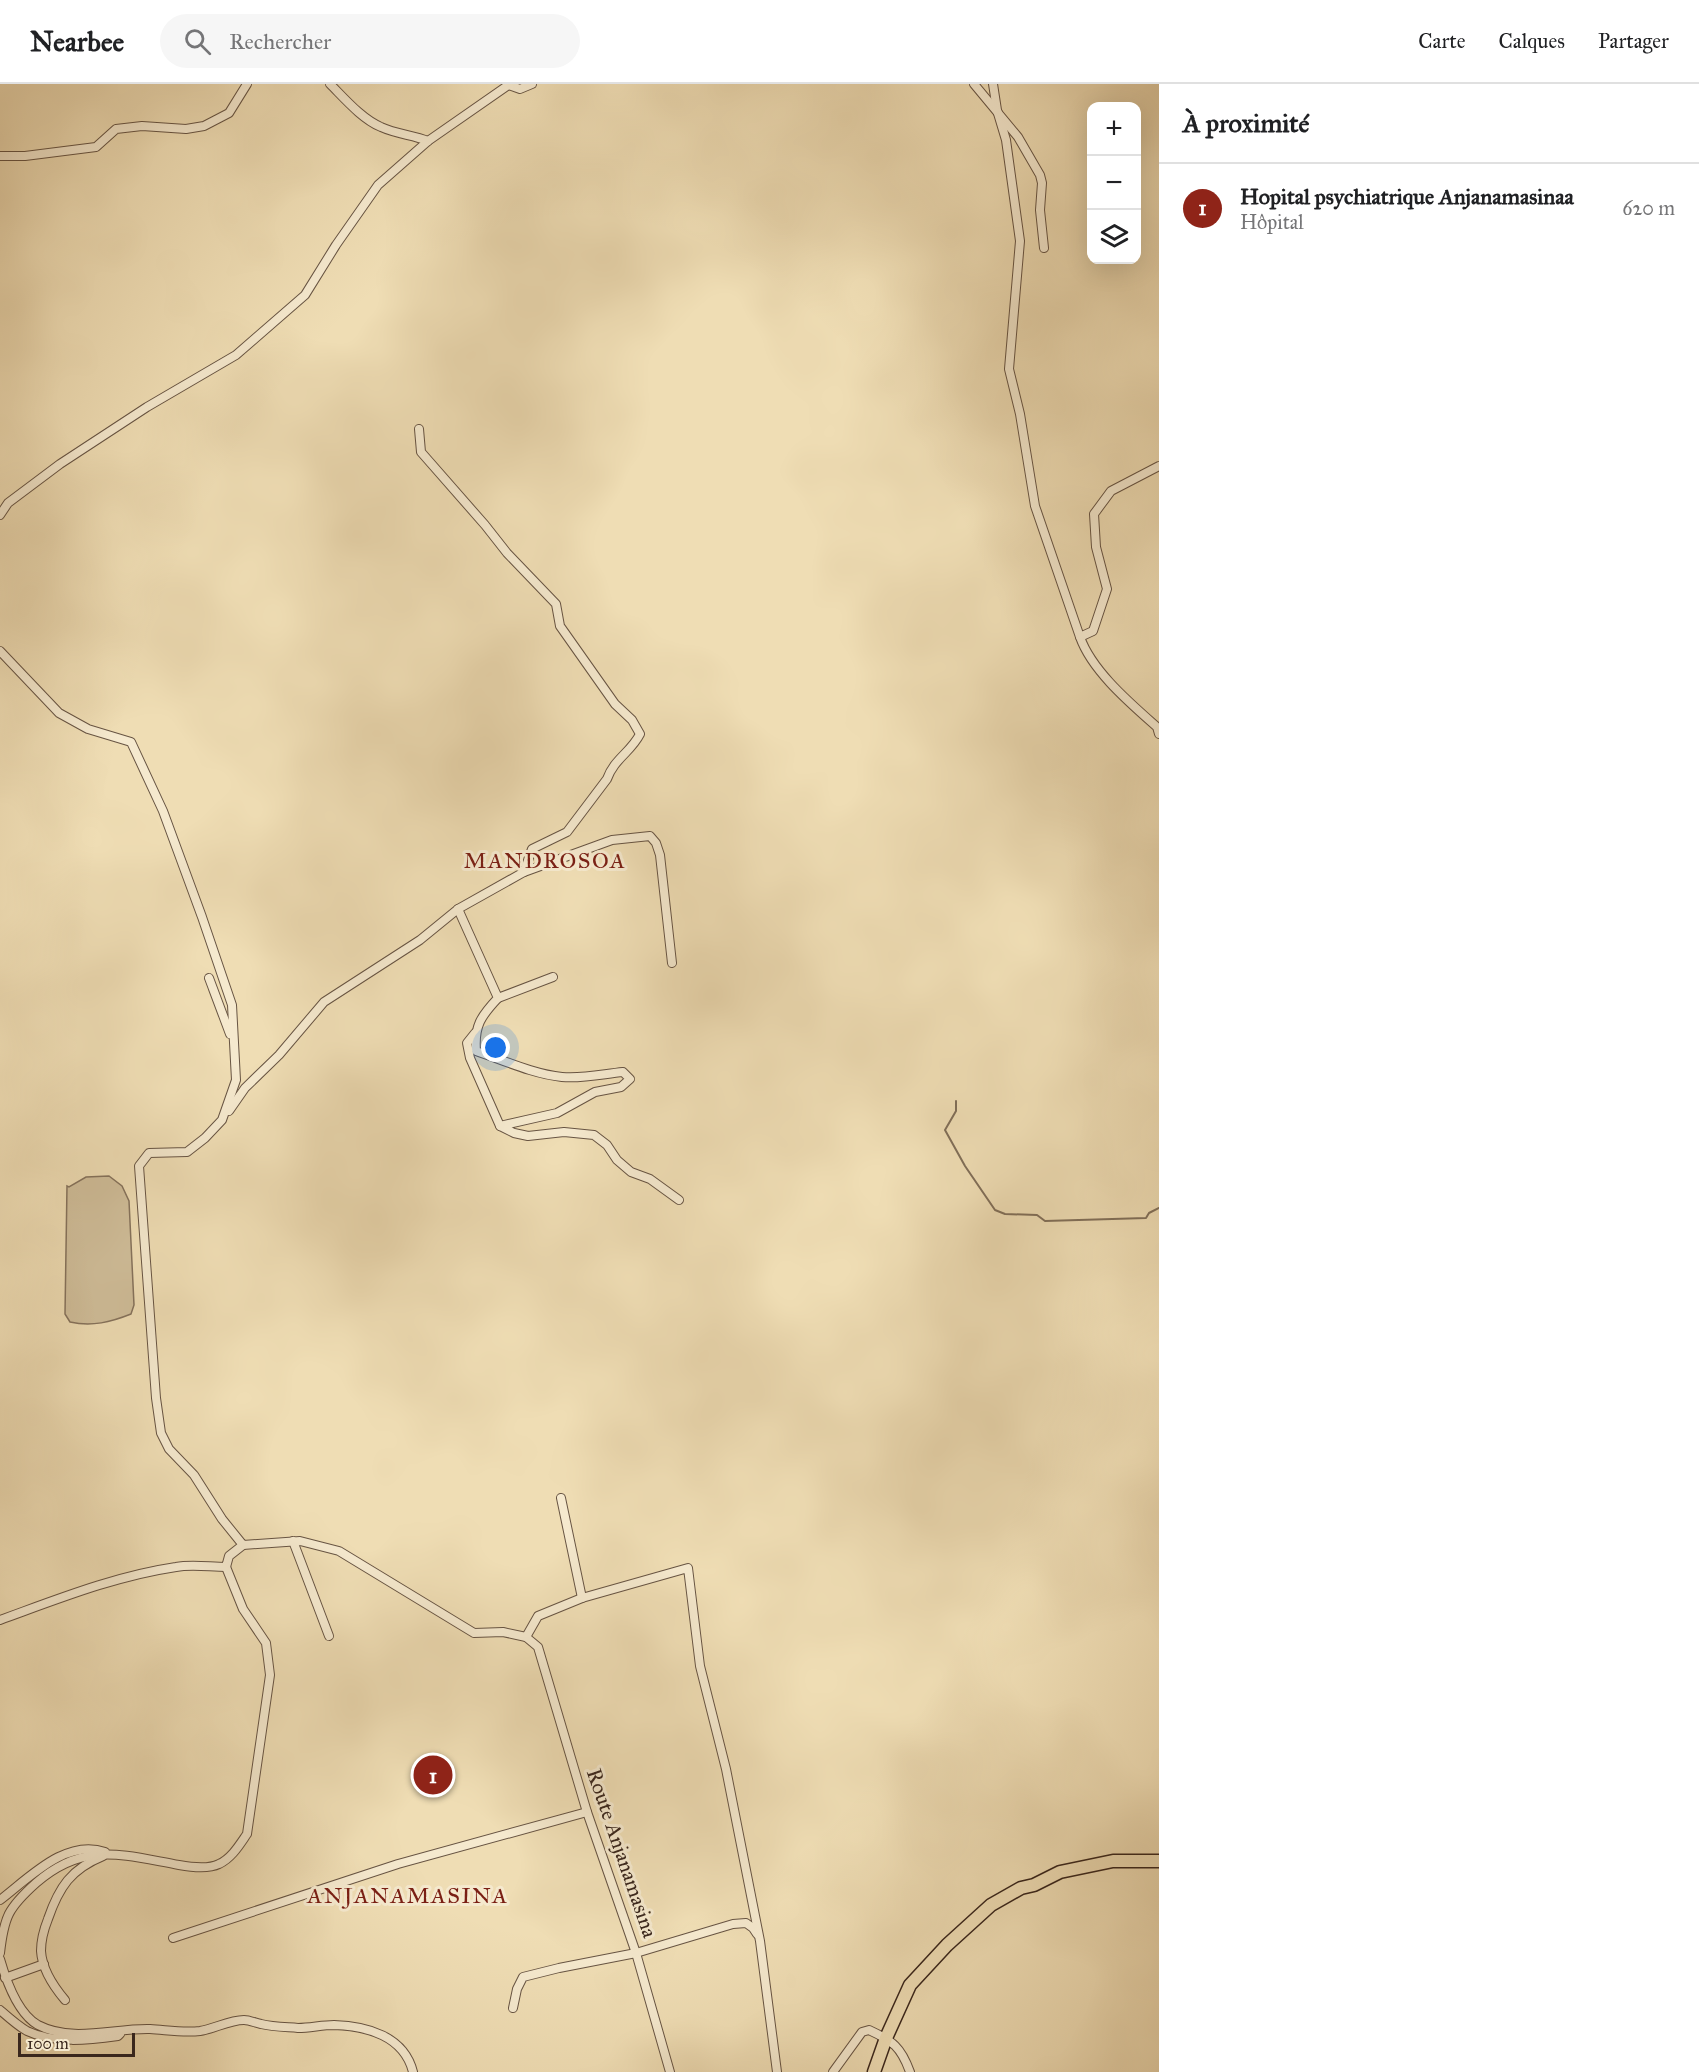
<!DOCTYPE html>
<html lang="fr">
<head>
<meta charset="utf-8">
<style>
	body { margin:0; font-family:"IM FELL Great Primer",serif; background:#f6f6f6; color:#202124 }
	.controls { position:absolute; right:18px; top:18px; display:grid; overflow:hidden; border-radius:12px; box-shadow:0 6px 24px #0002 }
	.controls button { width:54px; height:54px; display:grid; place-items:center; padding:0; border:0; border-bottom:2px solid #e0e0e0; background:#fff; color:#202124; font:30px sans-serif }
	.scale { position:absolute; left:18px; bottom:15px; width:117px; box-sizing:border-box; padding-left:6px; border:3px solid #3a271d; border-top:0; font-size:16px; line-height:21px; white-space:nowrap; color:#3a271d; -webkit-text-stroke:4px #f5e9ce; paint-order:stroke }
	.you { position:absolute; left:496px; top:964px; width:21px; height:21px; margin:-15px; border:4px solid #fff; border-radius:50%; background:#1a73e8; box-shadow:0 0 0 9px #1a73e833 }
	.badge { display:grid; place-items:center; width:39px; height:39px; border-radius:50%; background:#8f2418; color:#fff; font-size:20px; font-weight:700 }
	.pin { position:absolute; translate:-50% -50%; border:3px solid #fff; box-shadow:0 2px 6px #0006 }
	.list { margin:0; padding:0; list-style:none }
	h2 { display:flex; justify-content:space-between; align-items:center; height:78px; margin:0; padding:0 24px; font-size:26px }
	h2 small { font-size:20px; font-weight:400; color:#757577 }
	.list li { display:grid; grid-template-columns:39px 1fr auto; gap:18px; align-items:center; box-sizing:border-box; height:90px; padding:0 24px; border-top:2px solid #e0e0e0 }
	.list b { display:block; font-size:22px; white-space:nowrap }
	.list p { margin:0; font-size:20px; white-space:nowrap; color:#757577 }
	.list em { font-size:20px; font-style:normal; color:#757577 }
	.icon { flex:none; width:33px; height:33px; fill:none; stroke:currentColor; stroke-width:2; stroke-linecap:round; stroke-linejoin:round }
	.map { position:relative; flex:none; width:1159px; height:1988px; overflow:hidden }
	header { display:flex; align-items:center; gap:36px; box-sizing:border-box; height:84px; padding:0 30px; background:#fff; border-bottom:2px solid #e0e0e0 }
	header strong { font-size:28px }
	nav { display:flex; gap:33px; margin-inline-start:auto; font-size:21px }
	.search { width:420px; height:54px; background:#f6f6f6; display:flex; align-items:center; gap:15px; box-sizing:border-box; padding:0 21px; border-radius:33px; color:#757577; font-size:22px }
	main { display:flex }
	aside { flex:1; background:#fff }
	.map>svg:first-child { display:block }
	.green { fill:#d0be9a; stroke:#85725c; stroke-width:1.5 }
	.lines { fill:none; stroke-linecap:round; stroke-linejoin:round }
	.stream { stroke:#816f59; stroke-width:2 }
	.street-casing { stroke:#675443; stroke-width:10 }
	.primary-casing { stroke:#3a271d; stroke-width:15 }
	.street { stroke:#f5e9ce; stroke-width:8 }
	.primary { stroke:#efddb4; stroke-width:12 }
	.labels { text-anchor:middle; stroke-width:6; stroke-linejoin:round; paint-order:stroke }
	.street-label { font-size:21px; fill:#3a271d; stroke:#f5e9ce }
	.neighbourhood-label { font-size:22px; letter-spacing:1.5px; fill:#7a1f14; stroke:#f5e9ce }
</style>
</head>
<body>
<header>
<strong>Nearbee</strong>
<div class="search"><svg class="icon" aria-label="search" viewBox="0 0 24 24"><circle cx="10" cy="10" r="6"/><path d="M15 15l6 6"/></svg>Rechercher</div>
<nav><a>Carte</a><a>Calques</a><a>Partager</a></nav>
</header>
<main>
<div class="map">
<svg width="1159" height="1988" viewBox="0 0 1159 1988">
	<rect width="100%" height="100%" fill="#efddb4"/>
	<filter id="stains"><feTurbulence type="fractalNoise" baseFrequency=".00333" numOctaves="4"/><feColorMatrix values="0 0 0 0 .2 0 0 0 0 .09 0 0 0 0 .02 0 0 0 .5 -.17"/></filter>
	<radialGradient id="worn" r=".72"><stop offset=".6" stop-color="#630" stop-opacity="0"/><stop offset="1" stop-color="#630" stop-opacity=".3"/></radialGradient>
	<path class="green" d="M109,1092L122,1102L129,1117L134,1221L131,1230C111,1238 92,1243 70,1238L65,1230L67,1102L69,1103L86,1093Z"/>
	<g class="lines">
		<polyline class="stream" points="956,1017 956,1027 945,1046 965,1082 995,1126 1005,1130 1037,1131 1045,1137 1146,1134 1149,1129 1159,1124"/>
		<g class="street-casing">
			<g id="street">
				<path d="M330,0C345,15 362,35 381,43C396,50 413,51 428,57"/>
				<polyline points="974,0 1018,53 1040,91 1042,99 1040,126 1044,164"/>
				<polyline points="993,0 997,26 1006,56 1020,157 1009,285 1020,330 1035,422 1080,553 1093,547 1107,505 1096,463 1094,430 1111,407 1159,382"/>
				<polyline points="509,1 520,5 532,0"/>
				<polyline points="0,72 25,72 96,63 116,45 142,42 186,45 204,42 229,29 247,0"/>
				<path d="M419,345L421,368L485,441L507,469L556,520L560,542L615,620L632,636L640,650C631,668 614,675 607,695L567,748L532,765L524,788"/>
				<polyline points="0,431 8,419 60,380 147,323 236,271 305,211 336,161 378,101 428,57 510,0"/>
				<path d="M1080,553C1092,587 1130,619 1157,643L1159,650"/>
				<polyline points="0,567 59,629 88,645 131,658 163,727 202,833 232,921 236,996 222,1036 205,1054 187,1068 149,1069 139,1082 156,1314 161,1349 169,1365 194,1391 222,1435 243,1461 300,1457 339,1467 474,1549 503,1548 526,1553 538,1563 587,1728 636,1869 670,1988"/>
				<path d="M458,825L498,914C481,932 474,942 476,967C503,976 533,990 562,993C582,995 603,990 623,988L630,995L621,1003L595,1008L557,1029L500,1042L514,1049L528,1052L564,1048L594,1051L607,1061L617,1076L631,1088L650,1095L679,1116"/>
				<polyline points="209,894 230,950"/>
				<polyline points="498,914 553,893"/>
				<polyline points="475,949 467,959 470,974 500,1042"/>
				<polyline points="229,1027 245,1004 279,971 324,918 420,856 458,825 524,788 612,756 650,752 656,759 660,771 672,879"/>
				<polyline points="561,1414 582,1514"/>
				<polyline points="293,1457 329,1552"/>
				<path d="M0,1536C58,1515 115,1492 176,1483C192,1480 210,1483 226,1483L229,1472L243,1461"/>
				<polyline points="526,1553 538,1532 582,1514 688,1484 700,1582 726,1685 760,1857 777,1988"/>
				<path d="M0,1816C29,1794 66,1754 105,1768"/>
				<polyline points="173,1854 398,1780 587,1728"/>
				<path d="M0,1869C4,1833 8,1824 36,1799C84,1757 122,1771 179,1781C190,1783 209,1785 219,1780C232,1774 240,1760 247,1750L270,1591L266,1559L243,1525L226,1483"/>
				<path d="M0,1875C6,1896 17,1929 38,1941C73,1959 113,1944 150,1945C167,1946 183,1949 200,1947C214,1945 229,1936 244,1936C249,1936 256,1939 261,1940C273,1943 286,1943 298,1944C310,1944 322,1941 334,1941C367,1942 404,1952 413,1988"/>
				<polyline points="5,1894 44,1880"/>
				<path d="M65,1916C54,1903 42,1884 41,1867C41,1856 44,1845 48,1835C59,1803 71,1785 103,1772"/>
				<polyline points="513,1924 517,1905 523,1893 559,1884 636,1869 733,1840 746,1839 753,1844 757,1850"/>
				<path d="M0,1926C8,1933 18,1942 27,1947C54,1960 89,1956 118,1952L120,1950"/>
				<path d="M833,1988L862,1948L869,1946C893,1957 901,1963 910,1988"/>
			</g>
		</g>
		<g class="primary-casing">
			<polyline id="primary" points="874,1988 886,1954 910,1901 947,1861 991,1821 1021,1804 1034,1801 1060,1788 1113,1777 1159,1777"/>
		</g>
		<use href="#street" class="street"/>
		<use href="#primary" class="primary"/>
	</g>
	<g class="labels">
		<g class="street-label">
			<text transform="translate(622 1769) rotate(71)" y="7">Route Anjanamasina</text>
		</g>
		<g class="neighbourhood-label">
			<text x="545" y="784">MANDROSOA</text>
			<text x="408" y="1819">ANJANAMASINA</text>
		</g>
	</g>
	<rect width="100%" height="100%" filter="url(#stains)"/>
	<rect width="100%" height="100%" fill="url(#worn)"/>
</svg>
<div class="controls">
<button>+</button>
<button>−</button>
<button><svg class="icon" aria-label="layers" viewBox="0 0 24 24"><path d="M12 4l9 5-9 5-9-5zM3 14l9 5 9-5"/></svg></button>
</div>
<div class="scale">100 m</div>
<div class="you"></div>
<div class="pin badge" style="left:433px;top:1691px">1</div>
</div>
<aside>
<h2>À proximité<small></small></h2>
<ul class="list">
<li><span class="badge">1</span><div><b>Hopital psychiatrique Anjanamasinaa</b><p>Hôpital</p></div><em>620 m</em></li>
</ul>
</aside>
</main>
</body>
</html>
